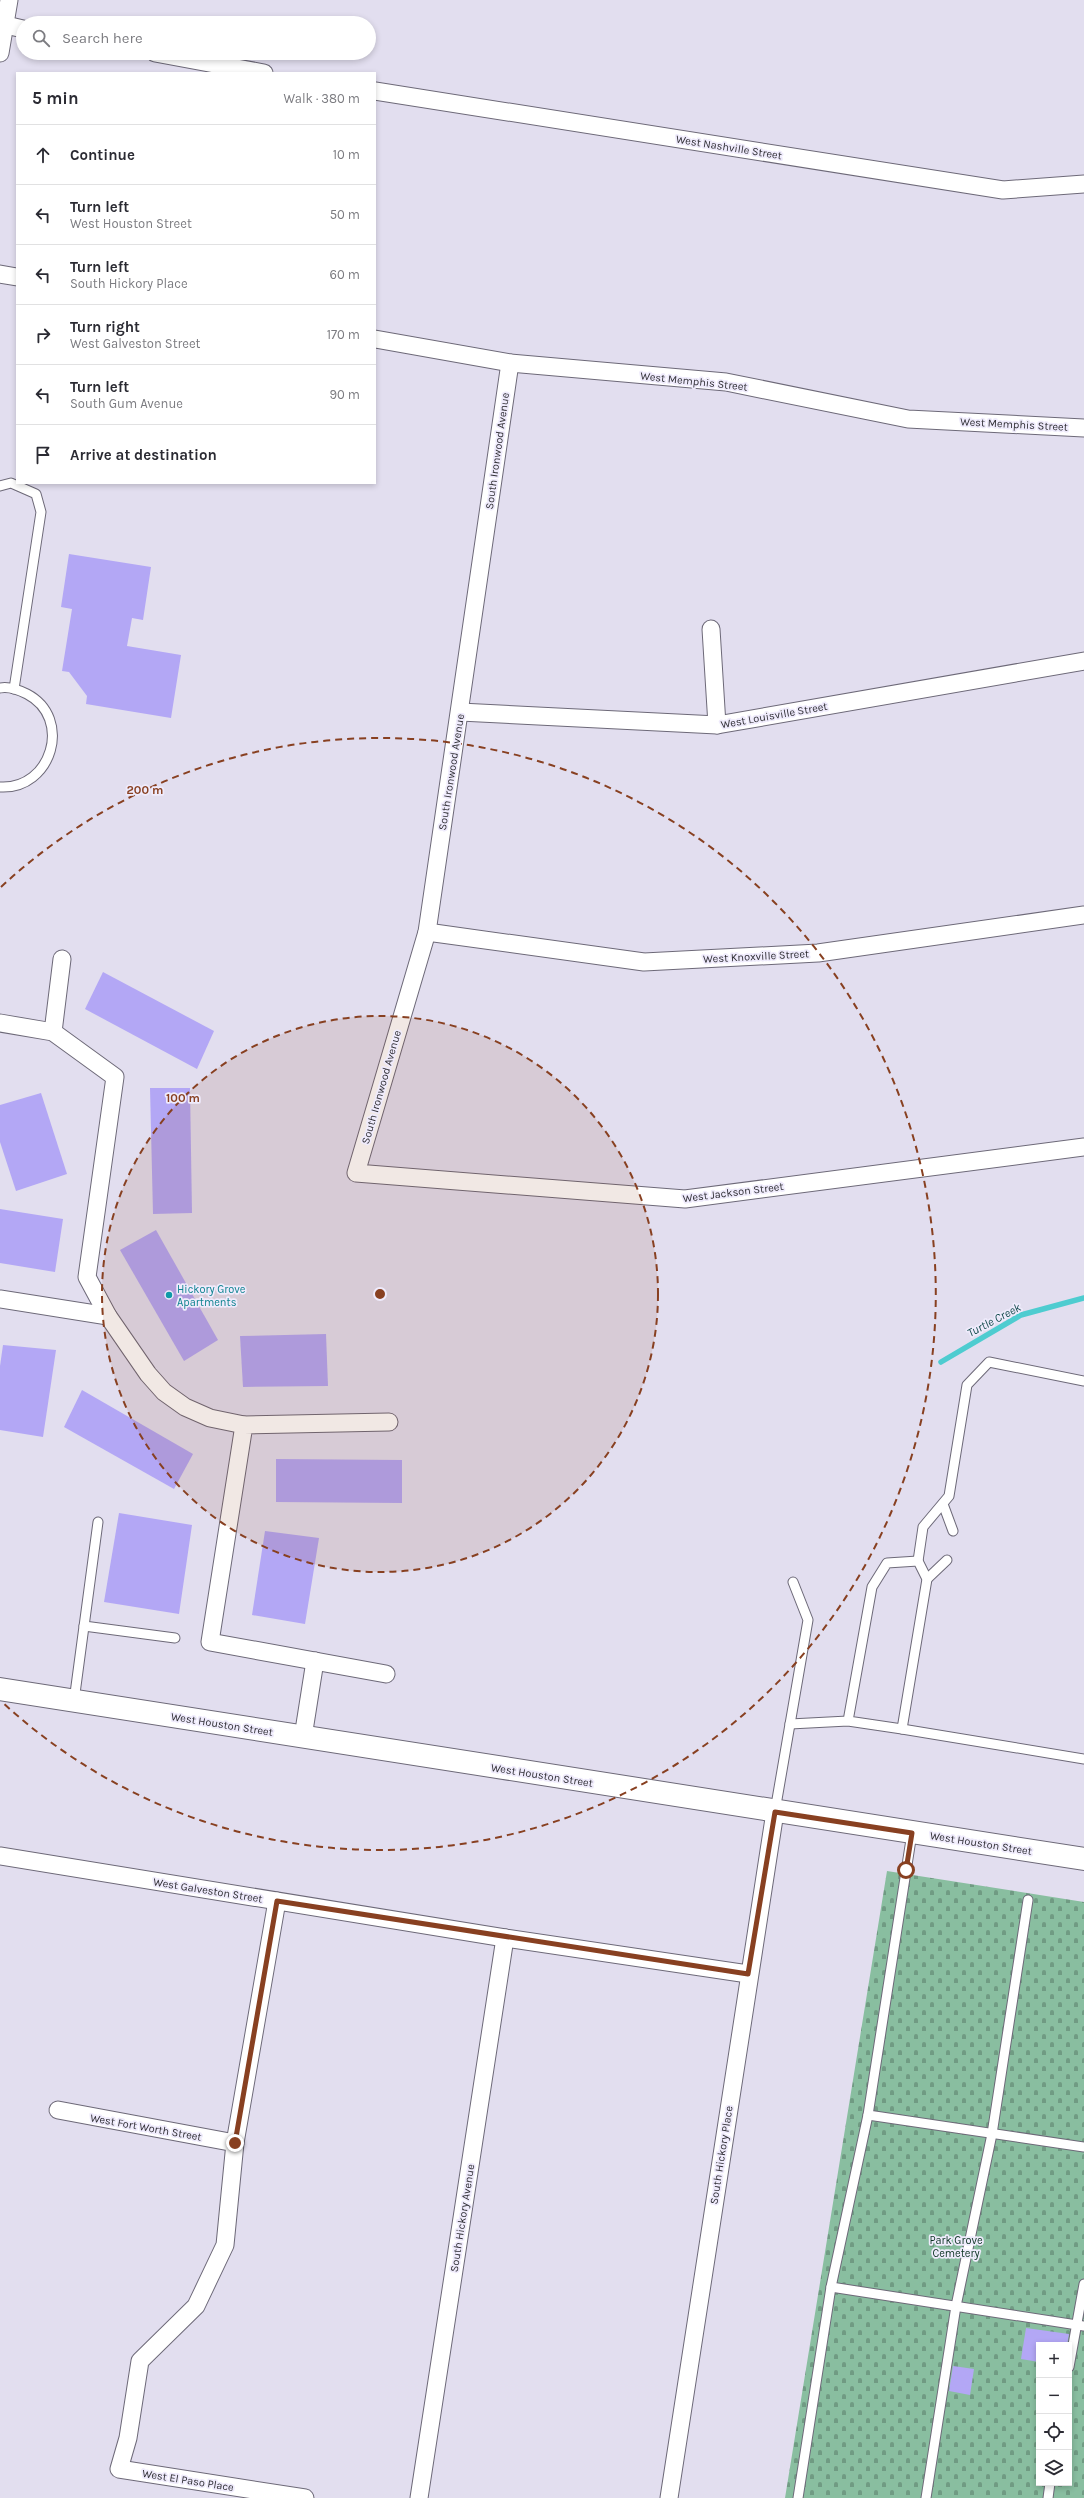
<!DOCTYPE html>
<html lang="en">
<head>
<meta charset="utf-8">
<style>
	body { margin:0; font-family:Karla,sans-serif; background:#f2f2f3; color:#2b2b33 }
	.controls { position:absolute; right:12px; bottom:12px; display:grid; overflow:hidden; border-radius:0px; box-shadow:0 2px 6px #0003 }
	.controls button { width:36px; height:36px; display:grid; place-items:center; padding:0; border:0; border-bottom:1px solid #e1e1e2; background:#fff; color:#2b2b33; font:20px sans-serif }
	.stop { position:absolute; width:12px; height:12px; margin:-9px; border:3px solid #884021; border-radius:50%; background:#fff }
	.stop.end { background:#884021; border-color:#fff; box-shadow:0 1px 4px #0008 }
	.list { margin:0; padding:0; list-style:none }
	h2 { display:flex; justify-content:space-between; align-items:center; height:52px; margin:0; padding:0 16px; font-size:17px }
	h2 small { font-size:13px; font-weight:400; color:#7c7c81 }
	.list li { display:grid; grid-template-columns:26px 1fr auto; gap:12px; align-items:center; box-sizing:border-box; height:60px; padding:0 16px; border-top:1px solid #e1e1e2 }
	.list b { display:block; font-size:15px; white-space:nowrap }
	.list p { margin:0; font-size:13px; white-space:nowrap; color:#7c7c81 }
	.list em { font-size:13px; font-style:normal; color:#7c7c81 }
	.icon { flex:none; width:22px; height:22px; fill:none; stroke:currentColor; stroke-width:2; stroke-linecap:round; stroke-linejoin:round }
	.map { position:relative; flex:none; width:1084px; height:2498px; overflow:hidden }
	.search { position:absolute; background:#fff; box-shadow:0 2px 6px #0003; left:16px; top:16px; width:360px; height:44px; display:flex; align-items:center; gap:10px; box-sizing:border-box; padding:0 14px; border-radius:22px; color:#7c7c81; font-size:15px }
	.panel { position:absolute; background:#fff; box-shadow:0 2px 6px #0003; left:16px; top:72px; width:360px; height:412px; border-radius:0px }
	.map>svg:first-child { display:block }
	.cemetery { fill:url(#cemetery-stones); fill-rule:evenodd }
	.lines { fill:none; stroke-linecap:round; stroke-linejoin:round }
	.stream { stroke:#4eccd0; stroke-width:5.5 }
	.building { fill:#b3a7f5 }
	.service-casing { stroke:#6d6978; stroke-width:11 }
	.minor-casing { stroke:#6d6978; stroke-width:19 }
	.secondary-casing { stroke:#6d6978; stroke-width:24 }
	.service { stroke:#fff; stroke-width:9 }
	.minor { stroke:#fff; stroke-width:17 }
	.secondary { stroke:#fff; stroke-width:22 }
	.route { stroke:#884021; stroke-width:5 }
	.ring { fill:none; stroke:#884021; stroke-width:2; stroke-dasharray:7 5 }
	.culture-dot { fill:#0f9aa8; stroke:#efebfc; stroke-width:1.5 }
	.labels { text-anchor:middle; stroke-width:3.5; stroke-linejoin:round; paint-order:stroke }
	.street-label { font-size:11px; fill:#2f2e34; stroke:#efebfc }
	.culture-label { font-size:11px; fill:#0d838f; stroke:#efebfc; text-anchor:start }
	.park-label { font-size:11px; fill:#0c3422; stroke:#efebfc }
	.water-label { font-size:12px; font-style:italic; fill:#164d4e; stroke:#efebfc }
	.centre { fill:#884021; stroke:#efebfc; stroke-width:2 }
	.ring-label { font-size:12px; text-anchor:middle; font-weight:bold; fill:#884021; stroke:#efebfc; stroke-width:3.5; stroke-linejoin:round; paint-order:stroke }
</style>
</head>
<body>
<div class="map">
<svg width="1084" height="2498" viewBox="0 0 1084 2498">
	<defs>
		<pattern id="cemetery-stones" width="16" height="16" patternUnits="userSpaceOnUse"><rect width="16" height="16" fill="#89bea0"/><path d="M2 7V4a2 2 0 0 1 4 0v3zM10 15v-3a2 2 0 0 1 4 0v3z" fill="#709b83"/></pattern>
	</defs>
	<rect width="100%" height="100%" fill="#e2deef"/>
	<path class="cemetery" d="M887,1871L1084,1902V2498H785ZM1039,2345H1069V2483H1039Z"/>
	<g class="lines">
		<polyline class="stream" points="941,1362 1021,1315 1084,1298"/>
	</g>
	<g class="building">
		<polygon points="69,554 151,567 143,620 132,618 127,646 181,655 171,718 86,704 87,696 69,672 62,671 72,609 61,607"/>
		<polygon points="103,972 214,1031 197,1069 85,1009"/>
		<polygon points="150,1088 190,1088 192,1213 153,1214"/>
		<polygon points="41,1093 67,1174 16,1191 0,1142 0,1105"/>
		<polygon points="0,1209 63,1219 55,1272 0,1263"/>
		<polygon points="156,1230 218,1340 184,1361 120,1250"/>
		<polygon points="326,1334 328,1386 243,1387 240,1336"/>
		<polygon points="3,1345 56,1350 43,1437 0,1430 0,1366"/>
		<polygon points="82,1390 193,1454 174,1489 64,1427"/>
		<polygon points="276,1459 402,1460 402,1503 276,1502"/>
		<polygon points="119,1513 192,1525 179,1614 104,1602"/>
		<polygon points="265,1531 319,1538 305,1624 252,1615"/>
		<polygon points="1026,2328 1069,2334 1067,2345 1039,2345 1039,2362 1021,2359"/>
		<polygon points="953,2366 974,2369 970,2395 949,2391"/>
	</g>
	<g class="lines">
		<g class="service-casing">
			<g id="service">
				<polyline points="0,486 11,483 36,494 41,512 14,689"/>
				<path d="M0,688C9,686 19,690 27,694C73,718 52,790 0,787"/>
				<polyline points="943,1504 953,1531"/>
				<polyline points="918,1561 923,1527 949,1496 967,1385 989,1362 1084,1381"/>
				<polyline points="927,1579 947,1560"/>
				<polyline points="84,1626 175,1638"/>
				<polyline points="74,1701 98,1522"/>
				<polyline points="790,1724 848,1721 872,1587 887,1563 918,1561 927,1579 902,1729 848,1721"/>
				<polyline points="902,1729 1084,1759"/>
				<polyline points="775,1811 808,1620 793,1582"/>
				<polyline points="868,2115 1084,2147"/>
				<polyline points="831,2287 1084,2326"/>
				<polyline points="1069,2367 1084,2284"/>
				<polyline points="798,2498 831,2287 868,2115 912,1833"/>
				<polyline points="926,2498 956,2306 992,2134 1028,1900"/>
				<polyline points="1048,2498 1050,2483"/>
			</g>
		</g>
		<g class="minor-casing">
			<g id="minor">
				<polyline points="6,25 23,29"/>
				<polyline points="0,53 9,0"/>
				<polyline points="155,53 264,73"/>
				<polyline points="375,91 1003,190 1084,184"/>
				<polyline points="0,274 17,277"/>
				<polyline points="375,339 510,363 726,382 908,419 1084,428"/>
				<polyline points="510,363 427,932 356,1173 685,1199 1084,1147"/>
				<polyline points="711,629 717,725"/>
				<polyline points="460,712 717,725 1084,661"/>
				<polyline points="427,932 644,962 818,953 1084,915"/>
				<polyline points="0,1023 53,1032 115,1077 87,1277 108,1316 148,1374 164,1392 185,1407 210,1418 244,1425"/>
				<polyline points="53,1032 62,959"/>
				<polyline points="0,1299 108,1316"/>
				<polyline points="386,1674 210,1642 244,1425 389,1422"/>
				<polyline points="303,1737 315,1661"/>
				<polyline points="0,1856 505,1938 748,1974"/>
				<polyline points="277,1901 235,2143 225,2245 196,2306 140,2361 128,2438 119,2469 305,2498"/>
				<polyline points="58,2110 235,2143"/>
				<polyline points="419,2498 505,1938"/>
				<polyline points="669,2498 775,1812"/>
			</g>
		</g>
		<g class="secondary-casing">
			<polyline id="secondary" points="0,1689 1084,1859"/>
		</g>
		<use href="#service" class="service"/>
		<use href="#minor" class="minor"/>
		<use href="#secondary" class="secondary"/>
	</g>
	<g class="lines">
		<polyline class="route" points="235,2143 277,1901 748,1974 775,1812 912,1833 906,1870"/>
	</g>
	<circle cx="380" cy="1294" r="278" fill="#884021" fill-opacity=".12"/>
	<g class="ring">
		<circle cx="380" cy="1294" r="278"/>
		<path d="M1 887A556 556 0 1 1 1 1701"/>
	</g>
	<circle class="culture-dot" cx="169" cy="1295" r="4"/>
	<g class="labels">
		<g class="street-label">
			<text transform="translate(729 147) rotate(9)" y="4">West Nashville Street</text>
			<text transform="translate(694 381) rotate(6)" y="4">West Memphis Street</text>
			<text transform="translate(1014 424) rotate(3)" y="4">West Memphis Street</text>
			<text transform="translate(497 451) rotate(-82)" y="4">South Ironwood Avenue</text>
			<text transform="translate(774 715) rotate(-10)" y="4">West Louisville Street</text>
			<text transform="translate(451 772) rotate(-81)" y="4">South Ironwood Avenue</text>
			<text transform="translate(756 956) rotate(-3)" y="4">West Knoxville Street</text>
			<text transform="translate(381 1087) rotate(-74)" y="4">South Ironwood Avenue</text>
			<text transform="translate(733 1192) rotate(-7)" y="4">West Jackson Street</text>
			<text transform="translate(222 1724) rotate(9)" y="4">West Houston Street</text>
			<text transform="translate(542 1775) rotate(9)" y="4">West Houston Street</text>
			<text transform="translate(981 1843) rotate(9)" y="4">West Houston Street</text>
			<text transform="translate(208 1890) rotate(9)" y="4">West Galveston Street</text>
			<text transform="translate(146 2127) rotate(10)" y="4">West Fort Worth Street</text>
			<text transform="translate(721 2155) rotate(-81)" y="4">South Hickory Place</text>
			<text transform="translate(462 2218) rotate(-81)" y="4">South Hickory Avenue</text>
			<text transform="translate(188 2480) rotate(9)" y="4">West El Paso Place</text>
		</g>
		<g class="culture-label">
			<text x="177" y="1293">Hickory Grove<tspan x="177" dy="13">Apartments</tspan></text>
		</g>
		<g class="park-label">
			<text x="956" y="2244">Park Grove<tspan x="956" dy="13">Cemetery</tspan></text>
		</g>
		<g class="water-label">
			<text transform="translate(994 1320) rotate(-28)" y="4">Turtle Creek</text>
		</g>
	</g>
	<circle cx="380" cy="1294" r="6" class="centre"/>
	<g class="ring-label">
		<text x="145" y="794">200 m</text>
		<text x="183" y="1102">100 m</text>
	</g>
</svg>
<div class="controls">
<button>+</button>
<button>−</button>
<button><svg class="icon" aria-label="locate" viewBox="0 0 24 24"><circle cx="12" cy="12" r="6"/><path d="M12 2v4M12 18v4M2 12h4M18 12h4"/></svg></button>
<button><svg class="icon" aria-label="layers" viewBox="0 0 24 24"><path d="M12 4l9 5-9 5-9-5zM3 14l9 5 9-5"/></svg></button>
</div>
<div class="stop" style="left:906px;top:1870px"></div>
<div class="stop end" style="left:235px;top:2143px"></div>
<div class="search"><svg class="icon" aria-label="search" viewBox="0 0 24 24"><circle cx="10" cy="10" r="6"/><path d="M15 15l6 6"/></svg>Search here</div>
<section class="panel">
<h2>5 min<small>Walk · 380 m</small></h2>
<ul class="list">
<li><svg class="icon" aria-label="ahead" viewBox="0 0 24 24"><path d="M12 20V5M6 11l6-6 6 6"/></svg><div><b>Continue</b></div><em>10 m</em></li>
<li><svg class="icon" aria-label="left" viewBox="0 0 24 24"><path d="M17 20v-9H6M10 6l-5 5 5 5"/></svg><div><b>Turn left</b><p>West Houston Street</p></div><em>50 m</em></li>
<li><svg class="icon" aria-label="left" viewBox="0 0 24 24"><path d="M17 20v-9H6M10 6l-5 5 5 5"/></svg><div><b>Turn left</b><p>South Hickory Place</p></div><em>60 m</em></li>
<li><svg class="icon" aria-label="right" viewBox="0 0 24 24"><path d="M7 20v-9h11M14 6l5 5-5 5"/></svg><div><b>Turn right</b><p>West Galveston Street</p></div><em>170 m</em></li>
<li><svg class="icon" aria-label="left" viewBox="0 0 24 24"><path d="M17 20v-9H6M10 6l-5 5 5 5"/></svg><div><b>Turn left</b><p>South Gum Avenue</p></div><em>90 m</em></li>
<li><svg class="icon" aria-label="arrive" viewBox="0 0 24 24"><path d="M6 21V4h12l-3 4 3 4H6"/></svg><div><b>Arrive at destination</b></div></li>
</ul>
</section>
</div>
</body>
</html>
